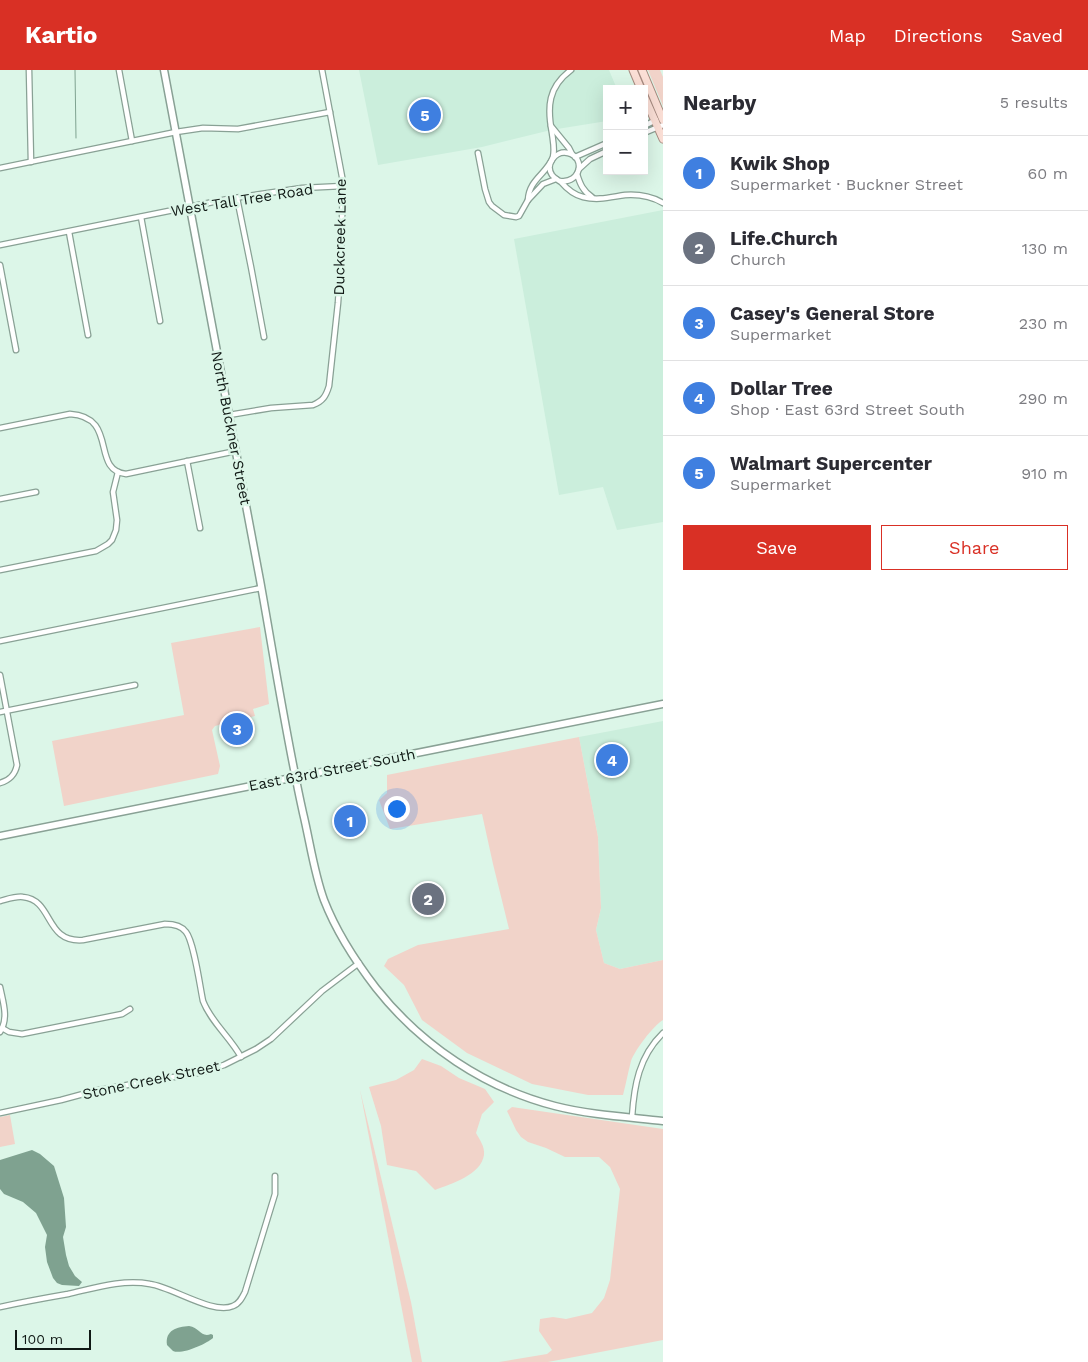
<!DOCTYPE html>
<html lang="en">
<head>
<meta charset="utf-8">
<style>
	body { margin:0; font-family:"Work Sans",sans-serif; background:#f2f2f3; color:#2b2b33 }
	.controls { position:absolute; right:15px; top:15px; display:grid; overflow:hidden; border-radius:0px; box-shadow:0 5px 20px #0002 }
	.controls button { width:45px; height:45px; display:grid; place-items:center; padding:0; border:0; border-bottom:1px solid #e1e1e2; background:#fff; color:#2b2b33; font:25px sans-serif }
	.scale { position:absolute; left:15px; bottom:12px; width:76px; box-sizing:border-box; padding-left:5px; border:2px solid #101915; border-top:0; font-size:14px; line-height:18px; white-space:nowrap; color:#101915; -webkit-text-stroke:4px #dcf6e8; paint-order:stroke }
	.you { position:absolute; left:396px; top:738px; width:18px; height:18px; margin:-12px; border:4px solid #fff; border-radius:50%; background:#1a73e8; box-shadow:0 0 0 8px #1a73e833 }
	.badge { display:grid; place-items:center; width:32px; height:32px; border-radius:50%; background:#d93025; color:#fff; font-size:16px; font-weight:700 }
	.pin { position:absolute; translate:-50% -50%; border:2px solid #fff; box-shadow:0 1px 5px #0006 }
	.list { margin:0; padding:0; list-style:none }
	h2 { display:flex; justify-content:space-between; align-items:center; height:65px; margin:0; padding:0 20px; font-size:21px }
	h2 small { font-size:16px; font-weight:400; color:#7c7c81 }
	.list li { display:grid; grid-template-columns:32px 1fr auto; gap:15px; align-items:center; box-sizing:border-box; height:75px; padding:0 20px; border-top:1px solid #e1e1e2 }
	.list b { display:block; font-size:19px; white-space:nowrap }
	.list p { margin:0; font-size:16px; white-space:nowrap; color:#7c7c81 }
	.list em { font-size:16px; font-style:normal; color:#7c7c81 }
	.actions { display:flex; gap:10px; padding:15px 20px }
	.actions a { flex:1; padding:11px 0; border:1px solid #d93025; border-radius:0px; text-align:center; font-size:18px; color:#d93025 }
	.actions .main { background:#d93025; color:#fff }
	.map { position:relative; flex:none; width:663px; height:1292px; overflow:hidden }
	header { display:flex; align-items:center; gap:30px; box-sizing:border-box; height:70px; padding:0 25px; background:#d93025; color:#fff }
	header strong { font-size:24px }
	nav { display:flex; gap:28px; margin-inline-start:auto; font-size:18px }
	main { display:flex }
	aside { flex:1; background:#fff }
	.map>svg:first-child { display:block }
	.built { fill:#cbeedc }
	.green { fill:#f1d3c9 }
	.water { fill:#7fa290 }
	.lines { fill:none; stroke-linecap:round; stroke-linejoin:round }
	.stream { stroke:#7fa290; stroke-width:1 }
	.minor-casing { stroke:#89a195; stroke-width:7 }
	.secondary-casing { stroke:#89a195; stroke-width:9 }
	.primary-casing { stroke:#a78b80; stroke-width:9 }
	.minor { stroke:#fff; stroke-width:4.5 }
	.secondary { stroke:#fff; stroke-width:6 }
	.primary { stroke:#fbdfd6; stroke-width:7 }
	.labels { text-anchor:middle; stroke-width:5; stroke-linejoin:round; paint-order:stroke }
	.street-label { font-size:15px; fill:#101915; stroke:#dcf6e8 }
</style>
</head>
<body>
<header>
<strong>Kartio</strong>
<nav><a>Map</a><a>Directions</a><a>Saved</a></nav>
</header>
<main>
<div class="map">
<svg width="663" height="1292" viewBox="0 0 663 1292">
	<rect width="100%" height="100%" fill="#dcf6e8"/>
	<g class="built">
		<polygon points="359,0 609,0 617,19 607,19 607,51 551,60 482,77 378,95"/>
		<polygon points="663,140 663,452 617,460 603,417 559,425 514,169"/>
		<polygon points="663,651 663,890 620,899 604,893 596,860 601,838 598,767 579,667"/>
	</g>
	<g class="green">
		<polygon points="648,0 660,0 663,7 663,36"/>
		<polygon points="260,557 269,634 253,639 255,646 215,656 212,660 220,696 218,704 64,736 52,671 184,645 171,573"/>
		<path d="M579,667L598,767L601,838L596,860L604,893L620,899L663,890V950C653,956 635,980 631,991C628,1002 626,1014 623,1025H588L532,1014L467,983L422,950L404,915L384,896L388,889L418,875L509,859L493,794L482,744L390,759L379,730L387,723V705Z"/>
		<path d="M422,989L441,996L459,1008L485,1019L494,1032L482,1044L476,1063C480,1070 485,1077 484,1085C481,1105 451,1114 435,1120L416,1101L387,1095L381,1056L369,1017L396,1010L414,1000Z"/>
		<polygon points="360,1020 411,1232 422,1292 412,1292"/>
		<polygon points="512,1037 663,1059 663,1270 548,1292 499,1292 547,1284 552,1280 539,1261 540,1249 553,1247 566,1249 592,1243 604,1228 610,1210 620,1119 610,1097 599,1087 565,1087 546,1078 528,1072 521,1067 516,1060 507,1041"/>
		<polygon points="10,1045 15,1074 0,1077 0,1047"/>
	</g>
	<g class="water">
		<polygon points="32,1080 40,1084 54,1096 64,1128 66,1157 63,1167 66,1185 69,1196 75,1206 82,1212 79,1216 62,1215 57,1213 53,1208 47,1192 45,1177 47,1165 36,1143 23,1132 4,1124 0,1119 0,1090"/>
		<path d="M189,1256C200,1258 201,1268 211,1264L213,1265V1268C206,1274 182,1285 173,1281C171,1279 169,1277 167,1275C165,1260 177,1257 189,1256Z"/>
	</g>
	<g class="lines">
		<polyline class="stream" points="75,0 76,68"/>
		<g class="minor-casing">
			<g id="minor">
				<polyline points="29,0 31,92"/>
				<polyline points="119,0 132,71"/>
				<polyline points="551,56 569,78 572,84"/>
				<polyline points="644,56 656,50"/>
				<polyline points="644,63 663,55"/>
				<polyline points="478,83 485,119 489,132 492,136 504,145 516,147 519,146 528,130 543,114 556,109"/>
				<polyline points="575,87 607,73"/>
				<polyline points="0,98 176,62 203,58 238,59 330,42"/>
				<polyline points="579,99 590,89 607,81"/>
				<path d="M577,104C580,114 583,121 592,127"/>
				<path d="M560,111C581,114 586,87 568,83C555,80 545,95 552,105C555,109 558,110 561,112C567,119 574,125 583,127C598,131 611,127 625,125C639,124 651,126 663,133"/>
				<polyline points="237,128 251,197 264,267"/>
				<path d="M528,130C529,109 547,104 553,87C555,79 553,71 552,63C547,37 548,17 571,0"/>
				<polyline points="141,147 160,251"/>
				<polyline points="69,162 88,265"/>
				<polyline points="0,175 228,129 302,118 343,116"/>
				<polyline points="0,195 16,280"/>
				<path d="M229,345L271,338L313,335C323,331 326,326 329,316L338,233L341,189L343,112L322,0"/>
				<path d="M0,358L70,344C119,347 90,400 126,404L236,381"/>
				<polyline points="187,391 200,458"/>
				<polyline points="0,429 36,422"/>
				<polyline points="0,500 96,481 108,474 112,470 116,460 117,450 113,422 118,402"/>
				<polyline points="0,571 261,518"/>
				<path d="M0,605L17,695C15,705 10,710 0,713"/>
				<polyline points="0,642 135,615"/>
				<path d="M0,831C8,829 16,826 23,827C54,830 44,873 83,870L165,854C173,854 181,855 186,862C194,872 200,917 203,931C211,952 230,967 241,987"/>
				<path d="M0,917C3,932 9,948 0,962"/>
				<polyline points="2,958 9,962 22,964 122,944 130,939"/>
				<polyline points="0,1043 61,1030 98,1020 203,1002 224,995 256,979 271,969 322,921 359,893"/>
				<path d="M632,1047C634,1016 639,986 663,963"/>
				<path d="M0,1237C23,1232 45,1228 68,1224C95,1218 122,1209 150,1214C172,1217 213,1245 233,1236C239,1234 242,1228 245,1222L275,1124V1106"/>
			</g>
		</g>
		<g class="secondary-casing">
			<g id="secondary">
				<path d="M164,0C196,170 228,340 260,510C274,588 286,666 303,743C310,772 314,803 324,830C336,861 356,892 376,918C421,975 485,1018 555,1036C590,1045 627,1047 663,1051"/>
				<polyline points="0,766 663,634"/>
			</g>
		</g>
		<g class="primary-casing">
			<g id="primary">
				<polyline points="633,0 641,19"/>
				<polyline points="642,0 663,50"/>
				<polyline points="644,26 663,69"/>
			</g>
		</g>
		<use href="#minor" class="minor"/>
		<use href="#secondary" class="secondary"/>
		<use href="#primary" class="primary"/>
	</g>
	<g class="labels">
		<g class="street-label">
			<text transform="translate(242 130) rotate(-9)" y="5">West Tall Tree Road</text>
			<text transform="translate(340 167) rotate(-89)" y="5">Duckcreek Lane</text>
			<text transform="translate(231 358) rotate(79)" y="5">North Buckner Street</text>
			<text transform="translate(332 700) rotate(-11)" y="5">East 63rd Street South</text>
			<text transform="translate(151 1010) rotate(-12)" y="5">Stone Creek Street</text>
		</g>
	</g>
</svg>
<div class="controls">
<button>+</button>
<button>−</button>
</div>
<div class="scale">100 m</div>
<div class="you"></div>
<div class="pin badge" style="left:350px;top:751px;background:#3f7fe0">1</div>
<div class="pin badge" style="left:428px;top:829px;background:#6b7280">2</div>
<div class="pin badge" style="left:237px;top:659px;background:#3f7fe0">3</div>
<div class="pin badge" style="left:612px;top:690px;background:#3f7fe0">4</div>
<div class="pin badge" style="left:425px;top:45px;background:#3f7fe0">5</div>
</div>
<aside>
<h2>Nearby<small>5 results</small></h2>
<ul class="list">
<li><span class="badge" style="background:#3f7fe0">1</span><div><b>Kwik Shop</b><p>Supermarket · Buckner Street</p></div><em>60 m</em></li>
<li><span class="badge" style="background:#6b7280">2</span><div><b>Life.Church</b><p>Church</p></div><em>130 m</em></li>
<li><span class="badge" style="background:#3f7fe0">3</span><div><b>Casey's General Store</b><p>Supermarket</p></div><em>230 m</em></li>
<li><span class="badge" style="background:#3f7fe0">4</span><div><b>Dollar Tree</b><p>Shop · East 63rd Street South</p></div><em>290 m</em></li>
<li><span class="badge" style="background:#3f7fe0">5</span><div><b>Walmart Supercenter</b><p>Supermarket</p></div><em>910 m</em></li>
</ul>
<div class="actions"><a class="main">Save</a><a>Share</a></div>
</aside>
</main>
</body>
</html>
